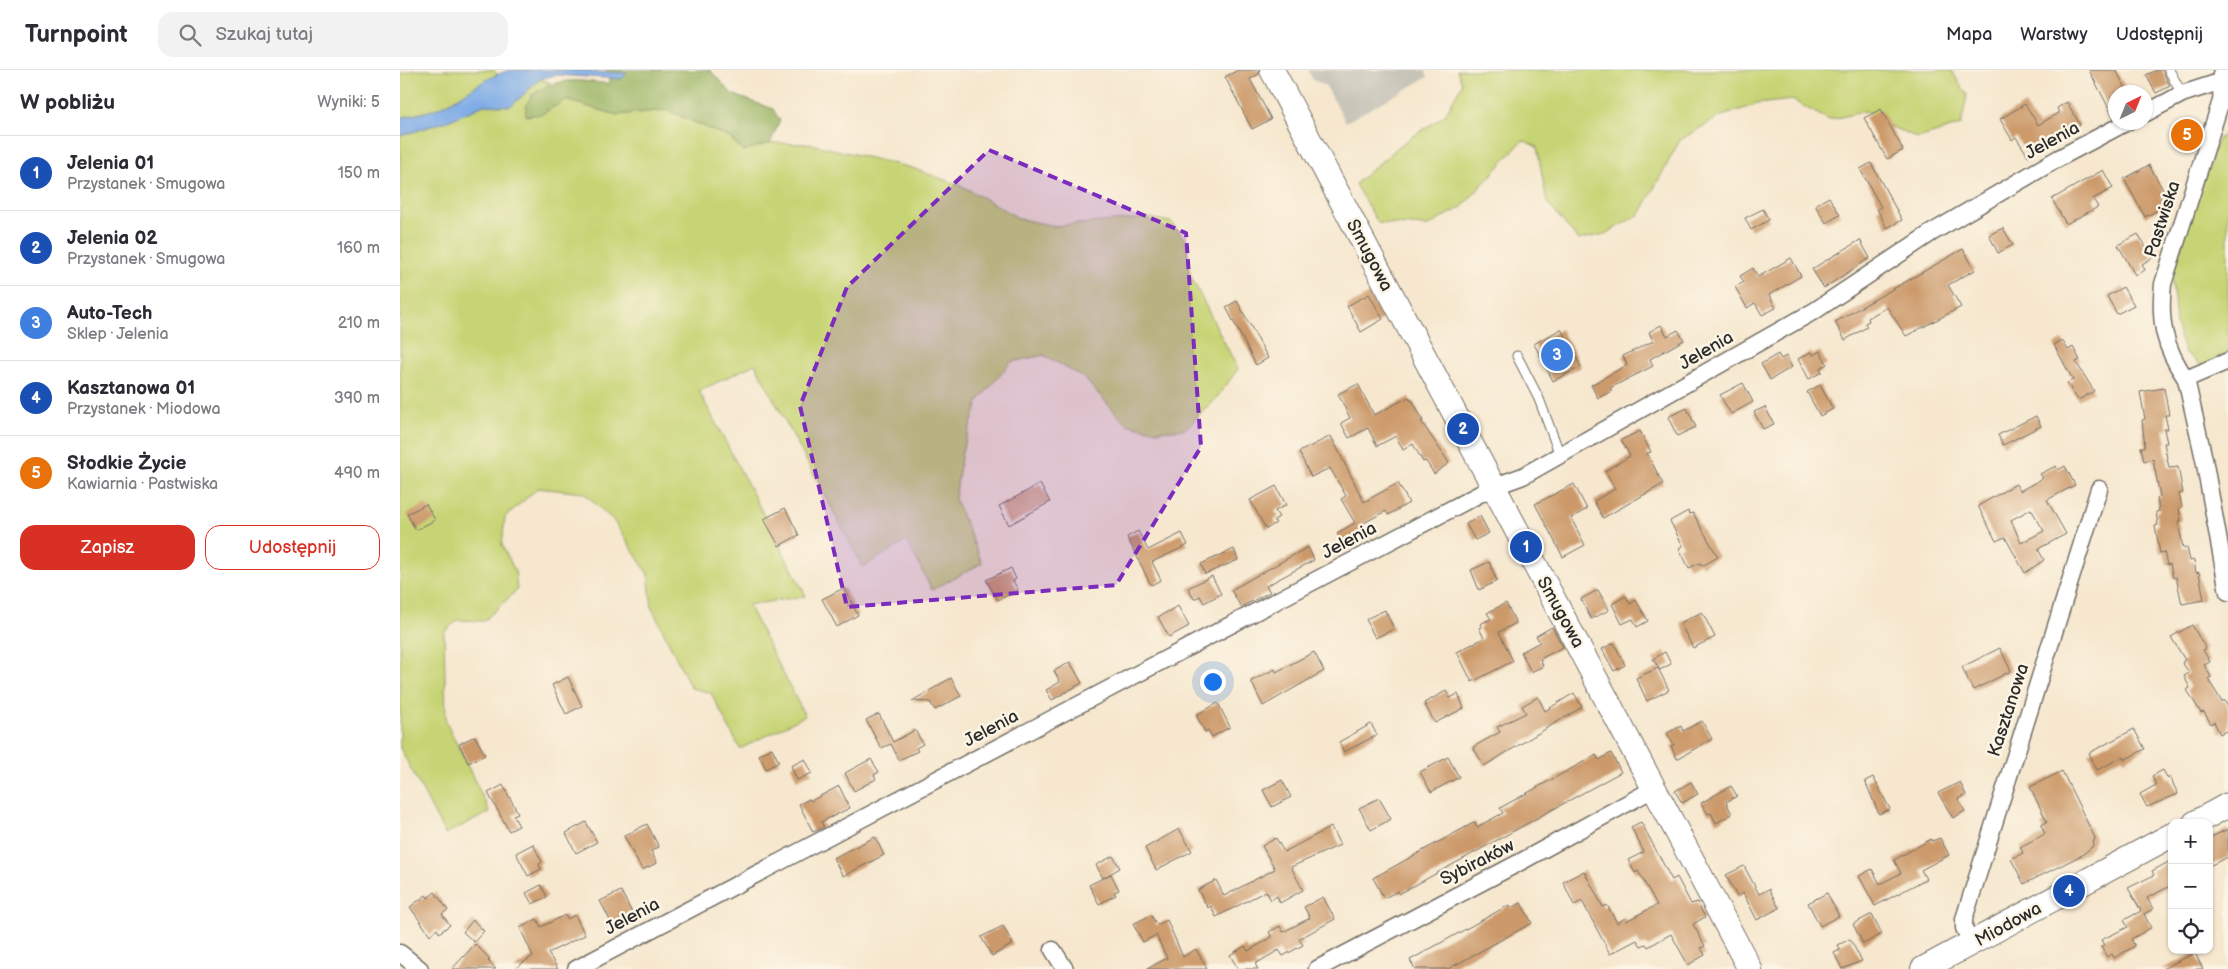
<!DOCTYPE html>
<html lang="pl">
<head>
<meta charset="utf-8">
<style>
	body { margin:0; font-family:"Balsamiq Sans",sans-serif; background:#f2f2f3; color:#2b2b33 }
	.controls { position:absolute; right:15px; bottom:15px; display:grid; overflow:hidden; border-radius:10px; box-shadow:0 1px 4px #0004 }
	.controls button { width:45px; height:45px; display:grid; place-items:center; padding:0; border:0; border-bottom:1px solid #e1e1e2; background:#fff; color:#2b2b33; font:25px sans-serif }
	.compass { position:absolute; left:1708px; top:15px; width:45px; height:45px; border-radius:50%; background:#fff; box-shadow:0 1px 4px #0004; rotate:43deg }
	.you { position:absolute; left:812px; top:611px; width:18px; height:18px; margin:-12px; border:4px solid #fff; border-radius:50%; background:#1a73e8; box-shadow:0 0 0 8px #1a73e833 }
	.badge { display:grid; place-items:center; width:32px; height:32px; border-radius:50%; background:#d93025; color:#fff; font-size:16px; font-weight:700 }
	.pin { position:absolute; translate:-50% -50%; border:2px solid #fff; box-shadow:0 1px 5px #0006 }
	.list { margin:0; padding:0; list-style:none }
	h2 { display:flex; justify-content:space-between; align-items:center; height:65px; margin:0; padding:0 20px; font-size:21px }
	h2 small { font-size:16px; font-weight:400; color:#7c7c81 }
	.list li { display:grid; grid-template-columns:32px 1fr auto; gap:15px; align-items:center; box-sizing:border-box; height:75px; padding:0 20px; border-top:1px solid #e1e1e2 }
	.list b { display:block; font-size:19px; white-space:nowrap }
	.list p { margin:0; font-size:16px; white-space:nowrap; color:#7c7c81 }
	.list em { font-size:16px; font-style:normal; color:#7c7c81 }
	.actions { display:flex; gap:10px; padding:15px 20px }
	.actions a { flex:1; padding:11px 0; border:1px solid #d93025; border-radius:15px; text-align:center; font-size:18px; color:#d93025 }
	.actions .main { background:#d93025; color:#fff }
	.icon { flex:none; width:28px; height:28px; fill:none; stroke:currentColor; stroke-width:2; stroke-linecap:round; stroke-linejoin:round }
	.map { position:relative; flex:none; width:1828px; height:899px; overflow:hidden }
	header { display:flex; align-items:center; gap:30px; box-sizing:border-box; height:70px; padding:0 25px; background:#fff; border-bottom:1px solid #e1e1e2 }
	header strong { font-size:24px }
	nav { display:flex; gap:28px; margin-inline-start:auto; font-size:18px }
	.search { width:350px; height:45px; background:#f2f2f3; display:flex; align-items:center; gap:12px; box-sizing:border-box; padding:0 18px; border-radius:15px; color:#7c7c81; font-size:19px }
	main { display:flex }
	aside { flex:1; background:#fff }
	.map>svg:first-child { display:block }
	.industrial { fill:#c7c4b8 }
	.green { fill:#c7d475; stroke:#798050 }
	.forest { fill:#9db666; stroke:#647048 }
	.water { fill:#7caae6; stroke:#546a88 }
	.building { fill:#cc9a6b; fill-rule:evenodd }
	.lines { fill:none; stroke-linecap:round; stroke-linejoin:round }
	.lane-casing { stroke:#726d64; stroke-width:11 }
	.street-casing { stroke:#726d64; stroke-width:19 }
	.secondary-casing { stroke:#726d64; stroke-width:26 }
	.lane { stroke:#fff; stroke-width:9 }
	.street { stroke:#fff; stroke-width:16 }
	.secondary { stroke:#fff; stroke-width:24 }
	.marked { fill:#7b2cbf; fill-opacity:0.2; stroke:#7b2cbf; stroke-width:4; stroke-dasharray:10 6; stroke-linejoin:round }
	.labels { text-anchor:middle; stroke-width:5; stroke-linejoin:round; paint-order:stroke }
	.street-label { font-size:18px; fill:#2b2b2b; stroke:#fcf5e5 }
</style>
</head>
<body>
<header>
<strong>Turnpoint</strong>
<div class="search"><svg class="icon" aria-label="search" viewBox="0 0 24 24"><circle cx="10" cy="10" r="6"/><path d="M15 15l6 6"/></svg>Szukaj tutaj</div>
<nav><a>Mapa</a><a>Warstwy</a><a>Udostępnij</a></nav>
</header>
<main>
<aside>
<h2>W pobliżu<small>Wyniki: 5</small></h2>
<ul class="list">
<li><span class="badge" style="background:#1a4fb4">1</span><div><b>Jelenia 01</b><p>Przystanek · Smugowa</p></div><em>150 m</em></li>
<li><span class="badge" style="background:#1a4fb4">2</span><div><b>Jelenia 02</b><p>Przystanek · Smugowa</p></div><em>160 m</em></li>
<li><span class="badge" style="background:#3f7fe0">3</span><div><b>Auto-Tech</b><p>Sklep · Jelenia</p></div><em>210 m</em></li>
<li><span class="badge" style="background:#1a4fb4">4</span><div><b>Kasztanowa 01</b><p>Przystanek · Miodowa</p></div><em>390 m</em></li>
<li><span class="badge" style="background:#e8710a">5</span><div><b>Słodkie Życie</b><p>Kawiarnia · Pastwiska</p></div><em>490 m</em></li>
</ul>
<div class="actions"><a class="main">Zapisz</a><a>Udostępnij</a></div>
</aside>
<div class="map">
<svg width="1828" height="899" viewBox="0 0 1828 899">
	<rect width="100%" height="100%" fill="#fcf5e5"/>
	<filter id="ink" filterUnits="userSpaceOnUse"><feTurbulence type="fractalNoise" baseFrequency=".02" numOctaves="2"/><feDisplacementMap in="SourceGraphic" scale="10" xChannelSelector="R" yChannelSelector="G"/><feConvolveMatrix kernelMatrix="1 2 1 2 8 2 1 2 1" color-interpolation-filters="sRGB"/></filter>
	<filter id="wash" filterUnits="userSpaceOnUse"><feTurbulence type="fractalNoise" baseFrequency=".0096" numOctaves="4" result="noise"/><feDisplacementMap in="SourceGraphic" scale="20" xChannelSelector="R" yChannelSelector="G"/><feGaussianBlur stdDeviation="1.12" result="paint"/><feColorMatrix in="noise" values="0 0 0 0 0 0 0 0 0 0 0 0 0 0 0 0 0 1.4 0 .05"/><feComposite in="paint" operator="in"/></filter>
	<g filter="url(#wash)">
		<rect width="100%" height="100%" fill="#f6e7ce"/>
		<polygon class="industrial" points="908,0 1025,0 1028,7 946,52 926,16 913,10"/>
		<g class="green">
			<polygon points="14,0 94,0 97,4 74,19 37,39 0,48 0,4"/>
			<polygon points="1057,0 1551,0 1567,25 1561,55 1518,68 1494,58 1466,41 1429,50 1392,30 1357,34 1319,47 1280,70 1240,144 1205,164 1178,170 1147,132 1137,77 1123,70 1062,137 1028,156 978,153 955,114 1003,73 1045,45 1062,14"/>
			<polygon points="140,9 151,13 130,26 142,44 165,30 217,45 267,40 330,68 343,81 370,73 411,74 512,98 564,117 620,149 655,156 749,148 771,152 786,171 790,205 838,299 815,330 785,359 757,361 726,354 684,308 644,285 611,292 579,330 562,381 555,429 582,493 532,520 507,471 463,497 355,294 299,321 406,526 348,535 405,646 340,679 311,623 291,618 252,538 248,504 213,450 184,423 138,418 105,447 102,475 115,501 117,520 84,551 58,550 44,562 46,652 90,742 45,764 0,678 0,66 50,50 84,35 101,36 118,30"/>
			<polygon points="1828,61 1828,282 1801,296 1789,285 1785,284 1776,254 1772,205 1812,85 1818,69"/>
		</g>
		<path class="forest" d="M206,0H310L332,24L373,39L380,51L370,73L343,81L330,68L267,40L217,45L166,30L142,44L126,46C124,35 129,27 139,21C162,6 184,11 210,14Z"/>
		<path class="water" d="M110,0H182L192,2L227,3L222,9L155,5L140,9L111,36L84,35L50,50L0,66V48C12,45 26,43 38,38C63,27 84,7 110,0Z"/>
		<g id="blocks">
			<g class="building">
				<polygon points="838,0 858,0 859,4 850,9 871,49 852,59 825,7"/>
				<polygon points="1689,0 1716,0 1728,22 1716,22 1716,47 1714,48"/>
				<polygon points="1757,0 1762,0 1770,16 1756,23 1746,5"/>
				<polygon points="1667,32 1680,55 1628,86 1616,67 1612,70 1600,49 1625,34 1638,55 1659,43 1657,38"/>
				<polygon points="1481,39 1503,80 1487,89 1464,48"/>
				<polygon points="1471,93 1502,150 1487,158 1477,139 1481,137 1460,99"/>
				<polygon points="1749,95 1766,125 1760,128 1765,136 1745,147 1724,109"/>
				<polygon points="1703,100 1713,118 1693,129 1698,137 1666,154 1652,129"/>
				<polygon points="1429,127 1440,145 1426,153 1415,135"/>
				<polygon points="1363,139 1369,150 1351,160 1345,148"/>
				<polygon points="1603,158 1613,175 1598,183 1589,165"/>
				<polygon points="1738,164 1752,188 1742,194 1745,200 1735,205 1718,175"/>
				<polygon points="1460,170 1470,188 1424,218 1412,199"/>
				<polygon points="1563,179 1575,200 1548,215 1561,237 1506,266 1487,237 1468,248 1469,251 1465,253 1467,257 1445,270 1435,252"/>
				<polygon points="1391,188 1401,206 1369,225 1376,238 1362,245 1355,233 1347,238 1335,217 1344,212 1340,206 1353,198 1358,207"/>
				<polygon points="1723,217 1734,235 1717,244 1707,226"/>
				<polygon points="969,224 983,249 961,262 947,236"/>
				<polygon points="837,231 868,288 856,295 826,237"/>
				<polygon points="1261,255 1267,266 1278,260 1284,270 1250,289 1253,296 1210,318 1212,321 1198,328 1191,315 1227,295 1223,286 1253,271 1249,262"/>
				<polygon points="1161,259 1181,297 1153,311 1134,274"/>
				<polygon points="1662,270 1668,280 1673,277 1680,290 1676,292 1694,321 1678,330 1667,313 1673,310 1654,275"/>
				<polygon points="1420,281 1427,294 1420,298 1422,302 1409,309 1398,289 1411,282 1413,285"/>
				<polygon points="1378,284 1381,289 1386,286 1392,297 1370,310 1361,294"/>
				<polygon points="1343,313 1353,332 1331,344 1320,325"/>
				<polygon points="958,314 974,345 1009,327 1011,331 1013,331 1023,351 1021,351 1049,393 1034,404 1026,391 1023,392 1013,374 1003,380 996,366 977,376 968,358 949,368 941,353 950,348 938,324"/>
				<polygon points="1420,315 1433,339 1420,346 1407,322"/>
				<polygon points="1764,318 1769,345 1765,345 1768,359 1764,359 1767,373 1764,373 1769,398 1778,397 1783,423 1779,424 1782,437 1779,438 1781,451 1778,451 1783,478 1787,477 1790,491 1794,490 1796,503 1799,502 1804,530 1782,534 1776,507 1773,508 1770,494 1767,495 1764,482 1760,483 1755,456 1758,455 1756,442 1759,441 1757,428 1760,427 1753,389 1744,391 1741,377 1745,377 1742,350 1745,349 1740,322"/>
				<polygon points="1365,337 1374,354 1363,359 1354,342"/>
				<polygon points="1287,338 1296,357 1277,366 1268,347"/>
				<polygon points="1636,346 1641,356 1603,375 1598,365"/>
				<polygon points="1240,361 1251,382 1247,383 1263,414 1203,448 1194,431 1215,419 1205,401 1230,386 1221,370"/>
				<polygon points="931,366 964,432 998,413 1009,433 988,445 986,441 962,454 969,468 945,480 937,463 955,453 941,429 946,426 930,398 911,407 899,382"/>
				<path d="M1656,396L1658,400L1665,396L1675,415L1647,430L1666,464L1638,479L1644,490L1625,503L1605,467L1596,471L1578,436L1616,414L1620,421L1643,408L1640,404ZM1631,439L1644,461L1621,473L1611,450Z"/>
				<polygon points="640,414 650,432 609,455 599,436"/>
				<polygon points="1174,414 1187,439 1171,448 1185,475 1163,487 1135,434"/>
				<polygon points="876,416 886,435 875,441 879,447 874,450 876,453 866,459 850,430"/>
				<polygon points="26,434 35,450 16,460 7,444"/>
				<polygon points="385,438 399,465 379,476 364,449"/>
				<polygon points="1288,441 1289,444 1293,443 1318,487 1302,496 1300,493 1289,498 1279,478 1283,476 1270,451"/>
				<polygon points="1080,446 1089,463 1075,470 1066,454"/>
				<polygon points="738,461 748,480 782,463 788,475 752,492 761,510 751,515 727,467"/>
				<polygon points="908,477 914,490 866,516 870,522 841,537 831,520"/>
				<polygon points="834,479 838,490 805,504 801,494"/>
				<polygon points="1089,492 1097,511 1079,520 1071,500"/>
				<polygon points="611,498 616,509 613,511 618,520 598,530 586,510"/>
				<polygon points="812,506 821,524 804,533 800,526 794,529 788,518"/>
				<polygon points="444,518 458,545 437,557 422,529"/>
				<polygon points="1198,520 1209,540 1191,549 1181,529"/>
				<polygon points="1226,526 1230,534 1236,530 1248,551 1237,557 1233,549 1222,554 1212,534"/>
				<polygon points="1106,533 1116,553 1099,562 1113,591 1072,612 1057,582 1084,568 1079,558 1082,557 1080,554 1091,549 1087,543"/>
				<polygon points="778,536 789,556 769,567 758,547"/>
				<polygon points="985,540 994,559 975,568 966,549"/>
				<polygon points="1302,542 1315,567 1293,578 1280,553"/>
				<polygon points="1792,555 1806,579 1803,580 1810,592 1804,595 1811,607 1808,609 1822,632 1824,630 1828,637 1828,660 1820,664 1814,652 1811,654 1804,642 1801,643 1787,620 1790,618 1784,606 1789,603 1782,592 1785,590 1771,567"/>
				<polygon points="1152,557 1163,577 1140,589 1143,596 1131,602 1121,582 1140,572 1136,566"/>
				<polygon points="1214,573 1225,595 1214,601 1202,579"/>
				<polygon points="1600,578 1611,601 1573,620 1562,597"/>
				<polygon points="914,582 924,601 863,636 851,611 875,599 876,602"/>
				<polygon points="1265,582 1271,594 1260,600 1253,589"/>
				<polygon points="670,592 682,613 652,630 646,620 660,612 654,601"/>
				<polygon points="1258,598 1269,620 1247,631 1236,608"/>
				<polygon points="168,607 182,636 166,644 152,615"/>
				<polygon points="551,608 561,626 535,640 530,632 512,631"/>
				<polygon points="1046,621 1050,628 1058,624 1064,638 1035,653 1024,633"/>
				<polygon points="1174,623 1182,637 1084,696 1073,677 1100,662 1097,657 1126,643 1122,636 1138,627 1145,641"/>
				<polygon points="818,633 830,657 812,667 808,660 805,662 796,645"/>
				<polygon points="479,644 493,672 515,660 523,674 516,678 518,681 499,690 491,674 481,678 466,650"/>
				<polygon points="1302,651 1312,669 1277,689 1271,676 1274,675 1267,663 1281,656 1283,661"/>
				<polygon points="971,654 977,665 944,682 939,672"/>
				<polygon points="1734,659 1745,679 1724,690 1723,687 1697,700 1689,683"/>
				<polygon points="75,666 85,685 68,693 59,674"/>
				<polygon points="372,678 379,692 366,699 359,685"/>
				<polygon points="1211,683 1221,702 999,824 998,821 984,828 973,808 1075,752 1077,757 1103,743 1100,738 1196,685 1199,690"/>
				<polygon points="1048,687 1059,707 1031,722 1020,702"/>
				<polygon points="405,689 412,703 397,710 391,696"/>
				<polygon points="471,689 479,702 474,705 476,709 454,721 445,703"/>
				<polygon points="1763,700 1768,709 1770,707 1778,724 1747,737 1740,724 1756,715 1752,706"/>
				<polygon points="1662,701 1695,768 1692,777 1682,785 1624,814 1611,789 1623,783 1620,777 1645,764 1641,755 1647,752 1630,717"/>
				<polygon points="1473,707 1490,739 1479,744 1465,711"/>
				<polygon points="882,710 891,727 872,737 863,720"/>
				<polygon points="1291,712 1298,724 1282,733 1275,721"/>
				<polygon points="1560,712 1566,725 1558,729 1565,741 1553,748 1538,723"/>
				<polygon points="103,715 118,743 113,745 119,756 109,761 88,723"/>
				<polygon points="439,716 450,738 421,752 424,757 413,762 399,734 410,729 411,731"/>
				<polygon points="1331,716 1337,726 1326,732 1332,744 1316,753 1311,743 1308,744 1301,733"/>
				<polygon points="979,728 991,749 971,760 959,738"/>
				<polygon points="186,752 197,772 176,783 166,763"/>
				<polygon points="1241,752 1272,810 1277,807 1291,834 1297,832 1305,847 1293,854 1305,876 1301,878 1305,885 1288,895 1271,864 1248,877 1246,874 1241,876 1237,870 1210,884 1182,831 1174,835 1163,812 1184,801 1203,837 1207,835 1217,853 1225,848 1226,851 1257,835 1241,806 1238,801 1235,803 1228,790 1244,782 1231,757"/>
				<polygon points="247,754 259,777 251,781 257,793 242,800 224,766"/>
				<polygon points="931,757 940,775 891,797 903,820 880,833 877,826 871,830 866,821 816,847 811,836 808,838 798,820 816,810 824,826 875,799 862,776 876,768 884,782"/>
				<polygon points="779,759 792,781 756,800 745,778"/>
				<polygon points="1828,759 1828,787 1809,796 1809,768"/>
				<polygon points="475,767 484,785 443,806 433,788"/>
				<polygon points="1540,768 1549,785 1521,800 1526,809 1475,836 1459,806 1472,799 1480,814 1501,803 1494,790 1531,769 1532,771"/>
				<polygon points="133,774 142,792 139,794 141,799 128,806 116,783"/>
				<polygon points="713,786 720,798 703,808 696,795"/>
				<polygon points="1772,790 1772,815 1747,828 1753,839 1744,844 1751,858 1731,869 1735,876 1714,888 1712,884 1707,887 1701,877 1704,875 1701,870 1728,857 1724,850 1741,841 1728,818 1754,805 1752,801"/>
				<polygon points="1344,796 1359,824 1369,819 1379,838 1357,850 1343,823 1337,827 1326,805"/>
				<polygon points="711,804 719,820 714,822 716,825 699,834 689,815"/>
				<polygon points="141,815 147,827 132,834 126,823"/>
				<polygon points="221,821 232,843 212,854 200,831"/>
				<polygon points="35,822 48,840 42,844 50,855 39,863 37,859 30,865 10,837 26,825 28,828"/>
				<polygon points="1427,823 1439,846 1420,856 1408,833"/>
				<polygon points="923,827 935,849 899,869 903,875 883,886 879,880 855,894 858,899 838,899 830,885 845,876 848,881 872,867 869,862 880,856 883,862 910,848 904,837"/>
				<polygon points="1121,833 1132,853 1048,899 1015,899 1010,890 1109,835 1111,838"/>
				<polygon points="1472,844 1482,864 1463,874 1453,854"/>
				<polygon points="165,845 167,849 175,845 185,865 148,883 158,899 114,899 133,886 120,858 137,849 141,857"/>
				<polygon points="751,845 757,855 767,850 783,887 796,879 807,899 747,899 767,888 756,865 743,872 733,854"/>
				<polygon points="73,850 84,861 74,872 63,862"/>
				<polygon points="603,856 613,874 592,886 581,867"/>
				<polygon points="1450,869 1462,891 1442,899 1434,883 1440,880 1438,875"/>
				<polygon points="75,874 90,889 88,891 96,899 52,899"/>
				<polygon points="1795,883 1803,899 1762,899"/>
			</g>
		</g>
	</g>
	<g filter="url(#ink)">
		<use href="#blocks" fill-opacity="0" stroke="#726d64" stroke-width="1"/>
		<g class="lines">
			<g class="lane-casing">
				<g id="lane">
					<polyline points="1769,0 1782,24"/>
					<polyline points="1117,286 1139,329 1160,385"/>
				</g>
			</g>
			<g class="street-casing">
				<g id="street">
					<polyline points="1746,43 1782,24 1819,12"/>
					<polyline points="1828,291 1786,309 1804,389 1828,522"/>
					<path d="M1786,309C1764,277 1759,252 1763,214L1821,31C1823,20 1818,12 1822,0"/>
					<polyline points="1572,874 1564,858 1564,849 1699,419"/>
					<polyline points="653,880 665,899"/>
					<polyline points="0,883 20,899"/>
					<polyline points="176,899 1093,417 1123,406 1416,240 1531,163 1659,88 1727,52"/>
					<polyline points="917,899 1124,790 1255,718"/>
				</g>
			</g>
			<g class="secondary-casing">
				<g id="secondary">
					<polyline points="872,0 1350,899"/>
					<polyline points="1795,753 1828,735"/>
					<polyline points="1523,899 1772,765"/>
				</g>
			</g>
			<use href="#lane" class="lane"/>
			<use href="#street" class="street"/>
			<use href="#secondary" class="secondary"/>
		</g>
	</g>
	<path class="marked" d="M589,80L786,163L801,377L716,515L447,537L400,336L447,217Z"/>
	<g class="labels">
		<g class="street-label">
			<text transform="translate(1652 70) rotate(-29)" y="6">Jelenia</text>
			<text transform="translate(1762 149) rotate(-72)" y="6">Pastwiska</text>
			<text transform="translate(970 185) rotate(62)" y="6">Smugowa</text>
			<text transform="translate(1306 280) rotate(-30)" y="6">Jelenia</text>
			<text transform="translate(949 470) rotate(-28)" y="6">Jelenia</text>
			<text transform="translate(1161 542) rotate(61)" y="6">Smugowa</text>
			<text transform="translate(1608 640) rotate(-72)" y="6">Kasztanowa</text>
			<text transform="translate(591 658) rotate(-28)" y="6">Jelenia</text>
			<text transform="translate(1077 792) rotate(-27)" y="6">Sybiraków</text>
			<text transform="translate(232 846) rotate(-28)" y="6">Jelenia</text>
			<text transform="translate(1608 854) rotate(-29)" y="6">Miodowa</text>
		</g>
	</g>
</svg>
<div class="controls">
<button>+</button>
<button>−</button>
<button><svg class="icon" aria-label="locate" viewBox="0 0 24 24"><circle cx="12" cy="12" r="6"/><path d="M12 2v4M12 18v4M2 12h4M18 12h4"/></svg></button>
</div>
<svg class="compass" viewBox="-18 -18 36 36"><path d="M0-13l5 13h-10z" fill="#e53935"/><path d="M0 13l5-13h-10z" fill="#7c7c81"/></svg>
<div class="you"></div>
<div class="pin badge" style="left:1126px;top:477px;background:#1a4fb4">1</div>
<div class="pin badge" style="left:1063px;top:359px;background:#1a4fb4">2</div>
<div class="pin badge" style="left:1157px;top:285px;background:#3f7fe0">3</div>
<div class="pin badge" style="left:1669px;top:821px;background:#1a4fb4">4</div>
<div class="pin badge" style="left:1787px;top:65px;background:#e8710a">5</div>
</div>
</main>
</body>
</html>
